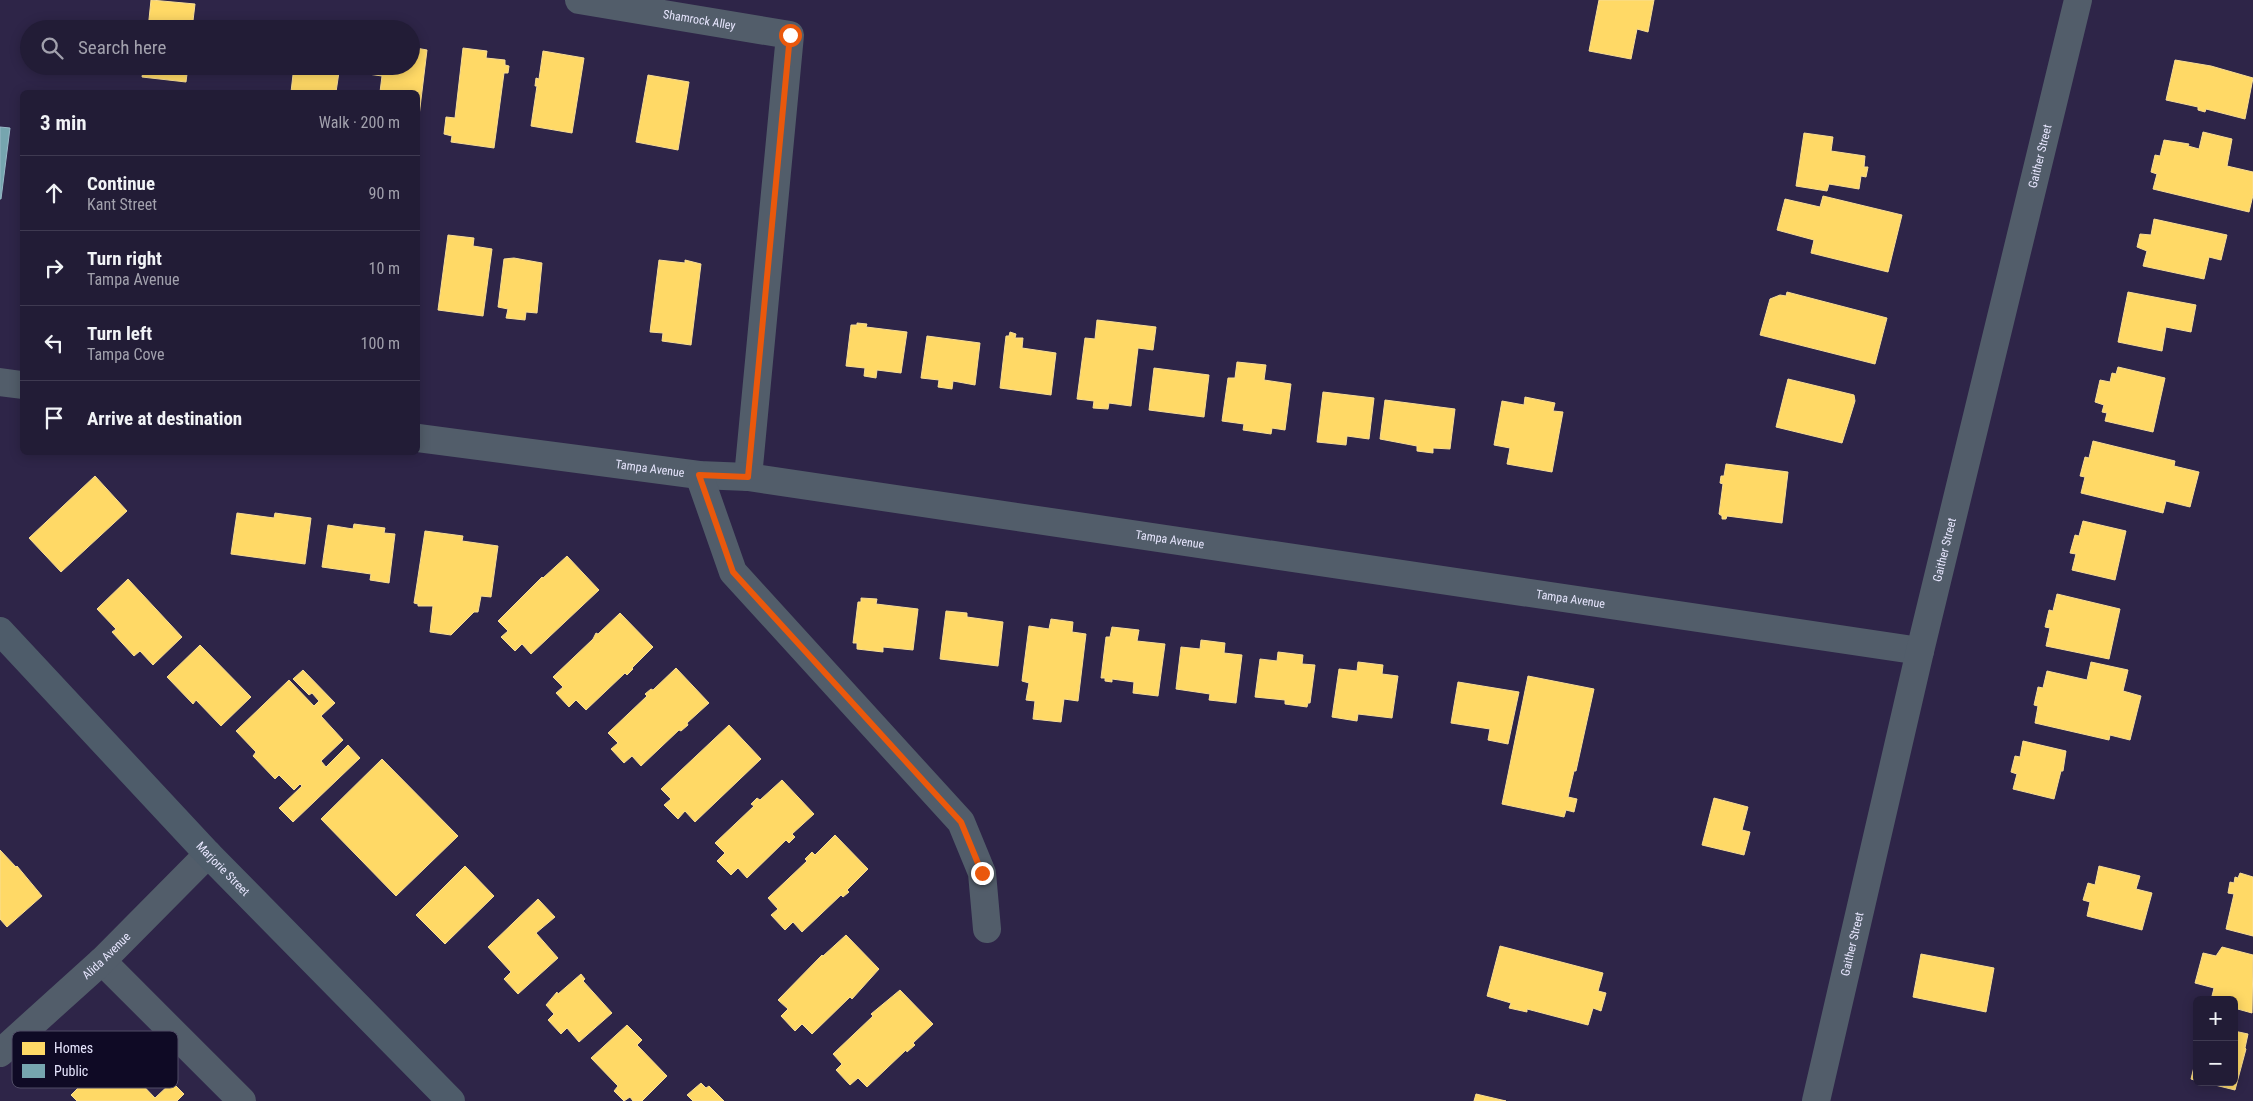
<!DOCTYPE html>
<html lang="en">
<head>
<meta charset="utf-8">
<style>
	body { margin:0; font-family:"Roboto Condensed",sans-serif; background:#2a253e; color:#f1f3f6 }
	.controls { position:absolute; right:15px; bottom:15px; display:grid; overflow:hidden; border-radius:8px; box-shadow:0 2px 12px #0003 }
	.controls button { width:45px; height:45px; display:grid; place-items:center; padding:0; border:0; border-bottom:1px solid #3f3a51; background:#221c36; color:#f1f3f6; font:25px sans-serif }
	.stop { position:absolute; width:15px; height:15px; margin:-11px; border:4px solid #ea580c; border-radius:50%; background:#fff }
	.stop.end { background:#ea580c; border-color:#fff; box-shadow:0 1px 5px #0008 }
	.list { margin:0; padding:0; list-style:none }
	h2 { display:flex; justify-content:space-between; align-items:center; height:65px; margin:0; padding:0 20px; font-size:21px }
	h2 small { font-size:16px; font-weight:400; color:#a2a1ad }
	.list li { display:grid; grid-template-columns:32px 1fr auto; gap:15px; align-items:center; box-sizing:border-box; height:75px; padding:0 20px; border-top:1px solid #3f3a51 }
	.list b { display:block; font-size:19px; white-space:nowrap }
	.list p { margin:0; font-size:16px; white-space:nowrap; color:#a2a1ad }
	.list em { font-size:16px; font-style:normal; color:#a2a1ad }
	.icon { flex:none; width:28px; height:28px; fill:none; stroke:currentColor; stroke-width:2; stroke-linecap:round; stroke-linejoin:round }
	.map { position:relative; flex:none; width:2253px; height:1101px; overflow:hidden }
	.search { position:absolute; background:#221c36; box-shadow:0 2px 12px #0003; left:20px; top:20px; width:400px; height:55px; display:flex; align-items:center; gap:12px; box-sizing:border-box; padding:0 18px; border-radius:28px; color:#a2a1ad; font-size:19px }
	.panel { position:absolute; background:#221c36; box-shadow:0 2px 12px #0003; left:20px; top:90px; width:400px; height:365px; border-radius:8px }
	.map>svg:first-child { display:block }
	.homes { fill:#ffd966; stroke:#f8dd94 }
	.public { fill:#76a5af; stroke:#98b8c7 }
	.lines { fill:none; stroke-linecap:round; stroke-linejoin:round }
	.street { stroke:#525d6a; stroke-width:28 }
	.secondary { stroke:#4e5c6a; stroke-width:28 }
	.route { stroke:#ea580c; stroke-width:6 }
	.labels { text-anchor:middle; stroke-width:5; stroke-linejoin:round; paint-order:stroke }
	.street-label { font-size:12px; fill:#e7e6fe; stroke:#0f0a25 }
	.key { fill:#0f0a25; stroke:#504c66; stroke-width:1 }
	.key-label { font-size:14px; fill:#e7e6fe }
</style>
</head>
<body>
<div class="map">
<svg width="2253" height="1101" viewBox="0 0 2253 1101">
	<rect width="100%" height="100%" fill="#2e2548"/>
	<g class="homes">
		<polygon points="151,0 195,4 192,29 148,29"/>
		<polygon points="1599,0 1654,0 1648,32 1637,29 1631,59 1589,51"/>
		<polygon points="411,40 416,41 416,48 427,50 419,116 418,92 380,92 382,76 368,74 369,66 411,66"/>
		<polygon points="463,48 487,51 486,58 505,60 505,65 509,66 508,73 504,73 494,148 451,142 452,136 444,134 446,117 455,118"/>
		<polygon points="543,51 584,58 572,133 531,126 537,86 535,86 536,78 539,79"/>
		<polygon points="2175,60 2211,66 2253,78 2245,119 2206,109 2205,112 2198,110 2198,107 2166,100"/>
		<polygon points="144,66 188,66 186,82 142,77"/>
		<polygon points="294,66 343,66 342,72 339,72 336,92 291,92"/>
		<polygon points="648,75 689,82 678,150 636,142"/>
		<polygon points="2203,132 2232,139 2227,166 2253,172 2253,195 2249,212 2153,189 2157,174 2151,172 2155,155 2160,156 2164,140 2189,144 2188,146 2199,149"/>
		<polygon points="1804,133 1833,137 1831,151 1865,156 1864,167 1868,167 1866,177 1861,176 1859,189 1829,184 1827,191 1796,186"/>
		<polygon points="1823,196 1902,215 1888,272 1811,253 1814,240 1777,230 1785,199 1820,207"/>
		<polygon points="2154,219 2227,235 2221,260 2209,257 2204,279 2143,266 2147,251 2137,247 2140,234 2151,235"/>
		<polygon points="448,235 474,238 473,246 492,249 483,316 438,310"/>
		<polygon points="514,258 542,263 537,313 526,312 525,320 506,318 508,309 498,307 504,259"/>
		<polygon points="659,260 685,263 685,260 701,264 691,345 662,341 663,333 650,332"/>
		<polygon points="1787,292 1887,318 1875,364 1760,335 1770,299 1780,295 1786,296"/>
		<polygon points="2128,292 2196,305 2191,332 2166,327 2162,351 2118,342"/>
		<polygon points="1097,320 1156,327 1153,350 1138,348 1131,406 1109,403 1108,409 1093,408 1094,401 1077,399 1085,338 1095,339"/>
		<polygon points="857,323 867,324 866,327 907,332 901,373 877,370 876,378 864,376 865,368 846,366 851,325 857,325"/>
		<polygon points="1010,332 1016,334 1015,338 1023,338 1022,348 1056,353 1051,395 1000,388 1006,336 1009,336"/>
		<polygon points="927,336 980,343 975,385 953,381 952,389 938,387 939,380 921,378"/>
		<polygon points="1237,362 1266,365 1264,380 1291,384 1285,430 1272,428 1271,434 1243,430 1244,424 1222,421 1228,378 1235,378"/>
		<polygon points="2118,367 2165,378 2153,432 2105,421 2107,413 2102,412 2104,405 2095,402 2100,380 2110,382 2112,373 2116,374"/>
		<polygon points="1154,368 1209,375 1204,417 1149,410"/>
		<polygon points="1788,379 1854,395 1855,401 1842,443 1776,427"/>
		<polygon points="1323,392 1374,398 1369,439 1347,436 1346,445 1317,442"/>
		<polygon points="1525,397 1555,403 1553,411 1563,412 1552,472 1507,464 1510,448 1494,445 1502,401 1524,405"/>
		<polygon points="1385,400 1455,409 1450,449 1433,448 1433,453 1417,451 1417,446 1380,439"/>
		<polygon points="2093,441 2175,461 2174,466 2199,472 2190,507 2166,501 2163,513 2081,493 2085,477 2080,476 2085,457 2089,458"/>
		<polygon points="1726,464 1788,472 1782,523 1727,516 1726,519 1722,519 1722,516 1719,514 1723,484 1720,483 1721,476 1724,476"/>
		<polygon points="95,476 127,511 61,572 29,538"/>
		<polygon points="237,513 274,518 275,513 311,518 305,564 231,554"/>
		<polygon points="2083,521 2126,531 2115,580 2072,570 2076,554 2070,553 2075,535 2079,536"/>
		<polygon points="354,524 385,528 384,533 395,534 389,583 370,580 371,574 322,567 328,525 353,529"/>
		<polygon points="425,531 463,536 462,541 498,546 491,597 481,596 478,612 474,612 451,635 430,632 433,606 418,606 418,604 414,603"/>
		<polygon points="567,556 599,590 531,654 522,644 515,651 501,637 508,631 498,621 542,577 543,578"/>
		<polygon points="128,579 182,637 153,665 140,651 134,656 112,632 116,629 97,609"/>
		<polygon points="2057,594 2120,609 2109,659 2046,646 2050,628 2045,627 2049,610 2053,611"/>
		<polygon points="861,598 877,599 876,604 918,609 913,650 883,647 883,652 857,649 857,643 853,643 858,602 861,602"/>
		<polygon points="946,611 967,613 967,617 1003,622 998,666 940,659"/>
		<polygon points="620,613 653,647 632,668 633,669 627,675 625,673 586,710 576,700 569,707 556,693 563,687 553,677 593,639 596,633 598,634"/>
		<polygon points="1051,619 1073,622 1072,632 1086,634 1078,701 1064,699 1061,722 1033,719 1035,701 1026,700 1029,683 1022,681 1029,626 1049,629"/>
		<polygon points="1112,627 1139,630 1137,641 1165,644 1158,696 1133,693 1134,682 1112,679 1112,682 1105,681 1105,678 1101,678 1106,637 1110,637"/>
		<polygon points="1201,640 1225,643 1224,653 1242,655 1236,703 1209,700 1210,694 1176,689 1181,647 1200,649"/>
		<polygon points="200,645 251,697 221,726 196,700 193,704 167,677"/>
		<polygon points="1278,652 1303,655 1302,664 1315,665 1310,703 1308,703 1307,707 1285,704 1285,700 1255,697 1260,659 1277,661"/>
		<polygon points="1358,662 1383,665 1382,674 1398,676 1392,718 1358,714 1357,721 1332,717 1339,669 1357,671"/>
		<polygon points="2091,662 2128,670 2123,691 2141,696 2130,740 2110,735 2109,740 2035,723 2038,706 2034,705 2038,687 2043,688 2047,671 2087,680"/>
		<polygon points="676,668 709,703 687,723 688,725 681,731 679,730 641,766 632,756 624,763 611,749 618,743 608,733 647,696 645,694 651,689 653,690"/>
		<polygon points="303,670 335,703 321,716 343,740 321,761 326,767 348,745 360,758 293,822 279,808 302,786 300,784 294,790 279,775 275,779 253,756 256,752 236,731 289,680 314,706 319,701 312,693 309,695 293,679"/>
		<polygon points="1528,676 1594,689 1576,771 1574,771 1568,797 1577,799 1574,812 1566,810 1564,817 1502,804"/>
		<polygon points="1458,682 1519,692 1508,744 1488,740 1490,729 1451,723"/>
		<polygon points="729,725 761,759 695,822 685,811 678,819 664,805 671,799 661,789"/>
		<polygon points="2023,741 2066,751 2063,771 2061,771 2054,799 2013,789 2017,774 2011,772 2015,756 2020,757"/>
		<polygon points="382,759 458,836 396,896 321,819"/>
		<polygon points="782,780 814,814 792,834 795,837 789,843 786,840 747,878 738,868 731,875 717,861 725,853 715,843 754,806 751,804 757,798 760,800"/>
		<polygon points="1714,798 1748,807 1742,830 1750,832 1744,855 1702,845"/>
		<polygon points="835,835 868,869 847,890 849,892 843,897 841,895 802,932 793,922 785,930 771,915 778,909 768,898 807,861 805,859 812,852 815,855"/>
		<polygon points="0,850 16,867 17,866 42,896 7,927 0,919"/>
		<polygon points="465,866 494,896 445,944 416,915"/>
		<polygon points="2099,866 2140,876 2136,889 2152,893 2142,930 2087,916 2090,902 2083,900 2088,883 2095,885"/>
		<polygon points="2240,873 2253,877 2253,936 2226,929 2234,894 2228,893 2230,882 2234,883 2235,877 2238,878"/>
		<polygon points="538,899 555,917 536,933 558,958 518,994 504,979 511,972 488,947"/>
		<polygon points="846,935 879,969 852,999 850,997 812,1034 802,1024 795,1031 781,1016 788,1009 778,1000 822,955 823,956"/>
		<polygon points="1500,946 1603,973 1598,991 1606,993 1601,1011 1593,1008 1588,1025 1527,1009 1527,1012 1509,1008 1511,1003 1487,996"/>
		<polygon points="2222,947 2253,955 2252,1013 2234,1008 2234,1000 2211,1000 2214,988 2195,983 2203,953 2216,956"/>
		<polygon points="1921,954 1994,968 1986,1012 1913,997"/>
		<polygon points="581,974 585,979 583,981 612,1013 579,1042 567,1028 561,1034 548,1020 554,1014 546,1005 557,992 558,994"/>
		<polygon points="900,990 933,1024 913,1043 915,1045 907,1052 906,1050 867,1087 858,1078 850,1085 836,1070 842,1064 833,1054 873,1016 871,1014"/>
		<polygon points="627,1025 642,1040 637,1045 667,1076 642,1101 633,1101 630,1097 624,1101 614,1091 618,1086 591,1058"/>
		<polygon points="2234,1031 2248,1034 2245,1048 2246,1049 2235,1090 2203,1082 2234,1082"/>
		<polygon points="2197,1055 2197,1081 2191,1079"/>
		<polygon points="109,1059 128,1080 133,1075 155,1098 172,1082 184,1094 177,1101 77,1101 71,1095 84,1082 82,1080"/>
		<polygon points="701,1083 706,1088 709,1086 724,1101 693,1101 687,1095"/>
		<polygon points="1476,1094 1506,1101 1474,1101"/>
	</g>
	<polygon class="public" points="0,127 10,128 1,199 0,199"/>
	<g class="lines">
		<g class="street">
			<path id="s1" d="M579,0L790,35L748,477"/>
			<polyline points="0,382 22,385"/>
			<path id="s2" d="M418,438L699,475L748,477L1920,651"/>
			<polyline points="699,475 733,572 961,822 982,873 987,929"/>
			<polyline points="102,961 242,1101"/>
			<path id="s3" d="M0,1053L102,961L208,854"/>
			<path id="s4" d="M1816,1101L1920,651L2078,0"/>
		</g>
		<path class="secondary" id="s5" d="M0,631L208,854L451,1101"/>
	</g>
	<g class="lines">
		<polyline class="route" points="790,35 748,477 699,475 733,572 961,822 982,873"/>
	</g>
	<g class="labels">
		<g class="street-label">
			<text dy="4" stroke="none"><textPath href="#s1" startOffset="122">Shamrock Alley</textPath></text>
			<text dy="4" stroke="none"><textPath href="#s4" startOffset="971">Gaither Street</textPath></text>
			<text dy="4" stroke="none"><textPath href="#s2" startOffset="234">Tampa Avenue</textPath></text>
			<text dy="4" stroke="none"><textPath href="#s2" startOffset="759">Tampa Avenue</textPath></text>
			<text dy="4" stroke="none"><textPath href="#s4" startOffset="566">Gaither Street</textPath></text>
			<text dy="4" stroke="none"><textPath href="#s2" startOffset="1164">Tampa Avenue</textPath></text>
			<text dy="4" stroke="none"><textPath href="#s5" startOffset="326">Marjorie Street</textPath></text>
			<text dy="4" stroke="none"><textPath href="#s4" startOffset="161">Gaither Street</textPath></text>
			<text dy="4" stroke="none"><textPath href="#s3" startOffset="144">Alida Avenue</textPath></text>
		</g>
	</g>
	<rect x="12" y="1031" width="166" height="57" rx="8" class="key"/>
	<rect x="22" y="1042" width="23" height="13" fill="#ffd966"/>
	<rect x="22" y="1064" width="23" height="14" fill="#76a5af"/>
	<g class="key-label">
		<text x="54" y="1053">Homes</text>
		<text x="54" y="1076">Public</text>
	</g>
</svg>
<div class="controls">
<button>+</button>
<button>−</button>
</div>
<div class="stop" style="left:790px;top:35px"></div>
<div class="stop end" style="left:982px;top:873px"></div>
<div class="search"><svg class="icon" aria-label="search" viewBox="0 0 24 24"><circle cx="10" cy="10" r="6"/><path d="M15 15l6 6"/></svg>Search here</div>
<section class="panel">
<h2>3 min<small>Walk · 200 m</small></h2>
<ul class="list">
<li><svg class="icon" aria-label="ahead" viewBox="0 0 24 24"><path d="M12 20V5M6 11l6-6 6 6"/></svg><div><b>Continue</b><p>Kant Street</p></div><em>90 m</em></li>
<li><svg class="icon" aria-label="right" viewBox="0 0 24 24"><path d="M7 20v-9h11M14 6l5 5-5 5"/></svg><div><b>Turn right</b><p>Tampa Avenue</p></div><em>10 m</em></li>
<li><svg class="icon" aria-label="left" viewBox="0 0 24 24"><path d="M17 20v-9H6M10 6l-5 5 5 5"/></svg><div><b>Turn left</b><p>Tampa Cove</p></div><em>100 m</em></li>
<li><svg class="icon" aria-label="arrive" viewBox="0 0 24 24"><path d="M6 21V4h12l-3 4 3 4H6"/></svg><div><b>Arrive at destination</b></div></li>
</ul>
</section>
</div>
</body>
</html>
